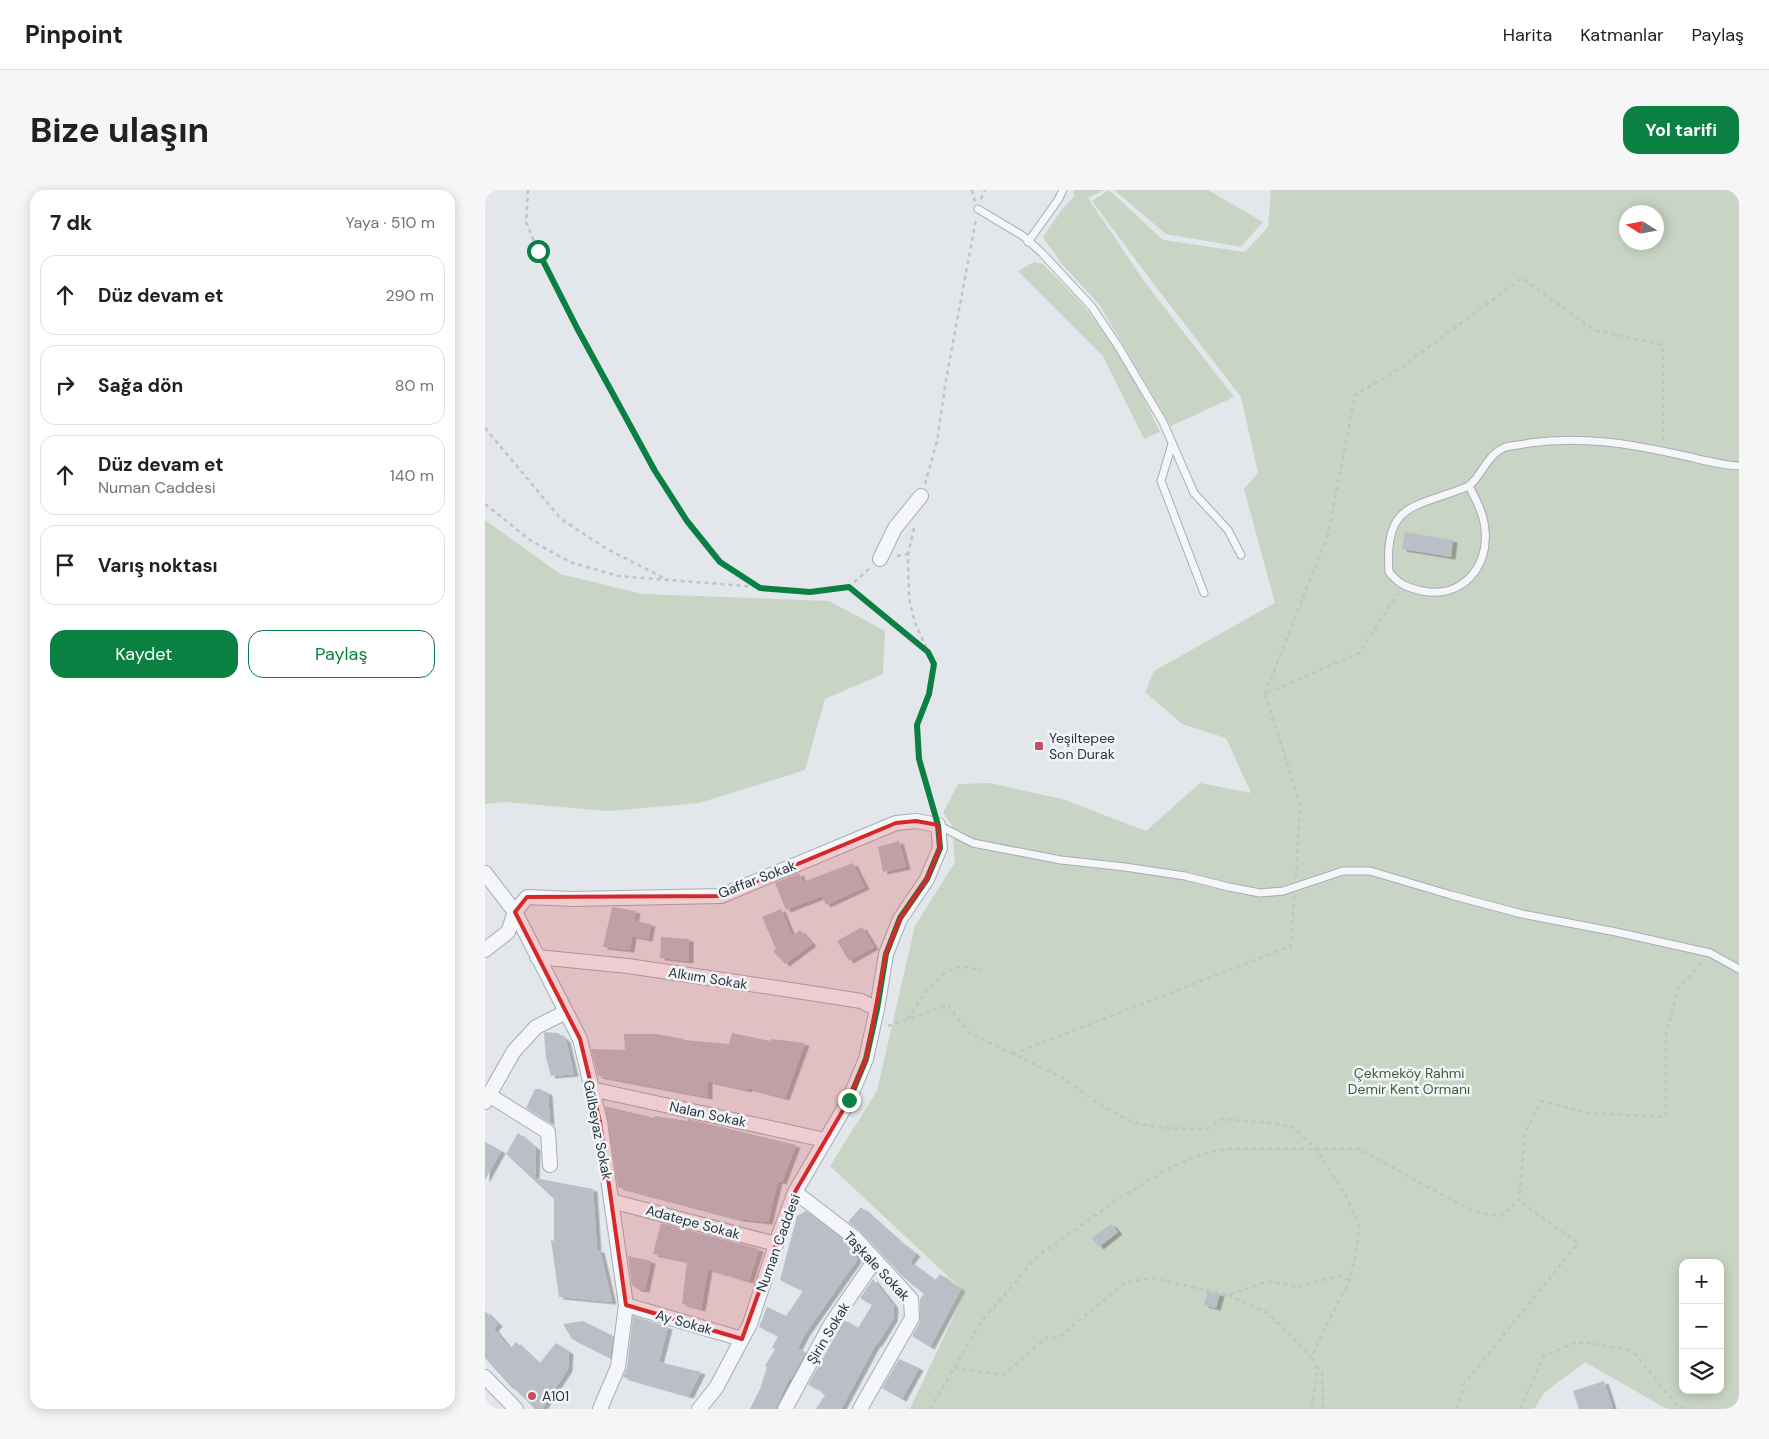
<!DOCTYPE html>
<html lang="tr">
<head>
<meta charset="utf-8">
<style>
	body { margin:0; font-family:"DM Sans",sans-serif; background:#f6f6f6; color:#202124 }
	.controls { position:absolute; right:15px; bottom:15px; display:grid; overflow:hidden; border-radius:10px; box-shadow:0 2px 12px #0003 }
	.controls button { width:45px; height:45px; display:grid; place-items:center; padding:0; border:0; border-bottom:1px solid #e0e0e0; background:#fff; color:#202124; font:25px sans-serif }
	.compass { position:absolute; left:1134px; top:15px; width:45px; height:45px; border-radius:50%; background:#fff; box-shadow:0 2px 12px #0003; rotate:281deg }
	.stop { position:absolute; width:15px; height:15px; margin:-11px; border:4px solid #0b8043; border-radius:50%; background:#fff }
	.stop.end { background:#0b8043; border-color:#fff; box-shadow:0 1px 5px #0008 }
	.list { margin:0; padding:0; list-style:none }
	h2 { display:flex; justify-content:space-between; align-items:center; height:65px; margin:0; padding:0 20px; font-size:21px }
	h2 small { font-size:16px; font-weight:400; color:#757577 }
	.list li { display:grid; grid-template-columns:32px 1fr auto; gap:15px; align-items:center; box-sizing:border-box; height:80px; margin:0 10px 10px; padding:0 10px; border:1px solid #e0e0e0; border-radius:15px }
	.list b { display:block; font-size:19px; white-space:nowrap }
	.list p { margin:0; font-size:16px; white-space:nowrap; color:#757577 }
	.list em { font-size:16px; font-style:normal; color:#757577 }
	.actions { display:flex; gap:10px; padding:15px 20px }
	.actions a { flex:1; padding:11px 0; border:1px solid #0b8043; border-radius:15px; text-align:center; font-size:18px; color:#0b8043 }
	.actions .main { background:#0b8043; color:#fff }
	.icon { flex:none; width:28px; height:28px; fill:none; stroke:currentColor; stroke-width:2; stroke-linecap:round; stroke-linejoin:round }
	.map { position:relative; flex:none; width:1254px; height:1219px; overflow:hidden; border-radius:15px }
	header { display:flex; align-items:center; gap:30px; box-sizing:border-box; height:70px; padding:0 25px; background:#fff; border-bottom:1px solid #e0e0e0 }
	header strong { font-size:24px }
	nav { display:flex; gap:28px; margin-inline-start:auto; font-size:18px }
	.intro { display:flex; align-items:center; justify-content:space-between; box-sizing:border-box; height:120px; padding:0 30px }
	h1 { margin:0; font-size:35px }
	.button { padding:12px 22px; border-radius:15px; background:#0b8043; color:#fff; font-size:18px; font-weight:700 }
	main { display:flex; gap:30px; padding:0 30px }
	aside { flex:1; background:#fff; border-radius:15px; box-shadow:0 2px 12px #0003 }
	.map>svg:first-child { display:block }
	.green { fill:#c8d4c4; fill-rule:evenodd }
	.building { fill:#babfc7; filter:url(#shadow) }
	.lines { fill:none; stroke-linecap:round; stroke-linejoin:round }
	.service-casing { stroke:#a8adb4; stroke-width:9 }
	.minor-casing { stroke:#a8adb4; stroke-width:16 }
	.path { stroke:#c0c3c9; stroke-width:2.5; stroke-dasharray:4 4; stroke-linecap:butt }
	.service { stroke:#f5f6f9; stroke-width:7 }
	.minor { stroke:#f5f6f9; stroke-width:14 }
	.route { stroke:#0b8043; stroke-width:6 }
	.marked { fill:#d62828; fill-opacity:0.2; stroke:#d62828; stroke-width:4; stroke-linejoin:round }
	.poi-dot { fill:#c94e5f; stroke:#f2f5f8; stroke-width:2 }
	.labels { text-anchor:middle; stroke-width:5; stroke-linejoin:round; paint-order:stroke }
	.poi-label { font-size:14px; fill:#2b3342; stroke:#f2f5f8; text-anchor:start }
	.street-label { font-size:14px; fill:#2b3342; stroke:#f2f5f8 }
	.park-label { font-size:14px; fill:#405d39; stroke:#f2f5f8 }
</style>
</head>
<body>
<header>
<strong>Pinpoint</strong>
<nav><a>Harita</a><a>Katmanlar</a><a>Paylaş</a></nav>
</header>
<div class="intro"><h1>Bize ulaşın</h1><a class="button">Yol tarifi</a></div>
<main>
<aside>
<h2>7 dk<small>Yaya · 510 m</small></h2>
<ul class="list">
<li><svg class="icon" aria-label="ahead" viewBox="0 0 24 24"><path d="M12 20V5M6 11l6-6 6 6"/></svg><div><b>Düz devam et</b></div><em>290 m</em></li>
<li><svg class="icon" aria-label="right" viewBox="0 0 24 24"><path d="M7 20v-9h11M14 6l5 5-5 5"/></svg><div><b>Sağa dön</b></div><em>80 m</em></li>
<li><svg class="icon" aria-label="ahead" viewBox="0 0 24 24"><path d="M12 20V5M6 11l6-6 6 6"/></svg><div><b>Düz devam et</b><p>Numan Caddesi</p></div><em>140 m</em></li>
<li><svg class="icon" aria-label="arrive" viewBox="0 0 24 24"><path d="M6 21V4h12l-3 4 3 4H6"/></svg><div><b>Varış noktası</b></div></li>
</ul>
<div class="actions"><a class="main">Kaydet</a><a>Paylaş</a></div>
</aside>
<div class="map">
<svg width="1254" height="1219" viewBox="0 0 1254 1219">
	<defs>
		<filter id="shadow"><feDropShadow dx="4.5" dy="2.5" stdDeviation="0" flood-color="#0004"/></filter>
	</defs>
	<rect width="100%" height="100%" fill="#e3e6ea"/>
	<g class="green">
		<polygon points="588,0 619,0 603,8 661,94 749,207 686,236 614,114 577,74 558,47 578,18 589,7"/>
		<path d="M624,0L678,50L760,62L783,37L786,0H1254V1219H1182L1100,1172L1060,1202L1049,1219H425L480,1102L345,976L392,901L430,736L470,672L467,635L458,623L473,594L504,593L577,609L661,641L715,593L766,603L741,548L697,534L660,502L669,481L790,413L759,299L773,283L756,207L668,93L607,11ZM1142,22H1172V52H1142ZM1198,1073H1235V1200H1198Z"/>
		<polygon points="629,0 723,0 778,32 756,57 681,44"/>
		<path d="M549,72L558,74C572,89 588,103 601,119C631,156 655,199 675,242L659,249L618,166L533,81Z"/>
		<polygon points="0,330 75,384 157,404 344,411 400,441 398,484 340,509 320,580 214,613 124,621 19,612 0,614"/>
	</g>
	<g class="building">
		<polygon points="920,342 968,350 966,367 917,359"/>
		<polygon points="414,651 421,677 398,682 393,657"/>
		<polygon points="368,673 380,697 341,715 337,706 301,720 290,693 314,683 318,692"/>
		<polygon points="127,717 151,721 149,731 166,734 163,749 147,746 145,760 118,757"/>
		<polygon points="296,719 307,746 315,740 327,754 300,774 288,761 291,759 277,727"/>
		<polygon points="377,737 389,757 364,771 352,751"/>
		<polygon points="176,747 204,749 204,771 175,768"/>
		<polygon points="61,842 73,843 81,850 89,884 66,886 61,868 59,843"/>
		<polygon points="247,843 285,851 286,849 320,853 300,908 263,898 262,900 223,891 223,907 113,886 106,859 140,860 139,844 171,844 199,849 199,850 244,854"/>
		<polygon points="50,899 55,899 63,903 65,933 41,918"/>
		<polygon points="120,916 169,928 170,926 203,931 203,929 311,955 297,992 293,991 283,1032 254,1029 133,997"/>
		<polygon points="33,943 51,958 50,988 108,999 112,1060 115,1060 127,1112 74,1107 66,1050 69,1051 69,1009 21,964"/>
		<polygon points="0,952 16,961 0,990"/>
		<polygon points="376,1017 413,1050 431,1064 425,1072 450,1090 455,1084 476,1099 445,1157 427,1146 435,1132 435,1109 439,1104 418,1087 376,1042 363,1032"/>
		<polygon points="321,1021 363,1053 369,1062 372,1070 320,1144 313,1158 320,1163 306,1189 304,1189 290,1219 265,1219 275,1199 282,1177 280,1176 290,1159 287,1158 293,1146 274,1137 282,1117 301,1126 318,1101 295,1090 312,1026"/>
		<polygon points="176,1033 274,1059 264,1091 223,1079 216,1119 197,1114 202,1071 168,1064"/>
		<polygon points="626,1034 633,1042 614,1057 607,1048"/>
		<polygon points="143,1066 166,1071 160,1100 152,1099 147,1095"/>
		<polygon points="388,1089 409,1116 408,1129 392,1155 391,1154 356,1219 331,1219 340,1205 336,1203 338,1201 323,1195 359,1130 373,1138 387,1115 375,1108"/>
		<polygon points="723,1101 735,1104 731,1118 719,1115"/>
		<polygon points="0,1121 13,1134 9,1139 25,1159 31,1152 54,1174 71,1153 84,1162 83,1179 57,1219 50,1219 29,1198 28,1199 0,1168"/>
		<polygon points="148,1126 183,1137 174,1172 216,1182 204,1206 138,1187 142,1178"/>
		<polygon points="98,1131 128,1146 125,1168 87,1149 78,1134"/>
		<polygon points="414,1169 434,1178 417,1209 397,1198"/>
		<polygon points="1119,1191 1128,1219 1094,1219 1088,1201"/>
	</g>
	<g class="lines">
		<g class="service-casing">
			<g id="service">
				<polyline points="493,19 538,46 557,63 607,117 633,156 678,232 709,303 743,340 756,365"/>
				<polyline points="543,52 573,10 578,0"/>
				<polyline points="687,254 676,291 719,403"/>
				<path d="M984,296C991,310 999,324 1000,340C1004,378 976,409 937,401C921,397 915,395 904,382C899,314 927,318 979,298C995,293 1000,264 1021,257C1028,255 1037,255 1044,253C1095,246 1141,253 1191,264C1211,268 1233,275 1254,276"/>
				<polyline points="453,635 488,653 576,670 640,677 700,686 744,697 775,703 798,701 858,681 885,681 966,705 1037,724 1131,742 1225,763 1254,779"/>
			</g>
		</g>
		<g class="minor-casing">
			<g id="minor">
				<polyline points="395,369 410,338 436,306"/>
				<polyline points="0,683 30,722 95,849 115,932 141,1115 133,1177 115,1219"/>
				<polyline points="0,760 23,742 30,722 42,707 88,709 236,706 411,633 431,631 453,635 455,658 442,689 415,729 401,764 392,819 381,869 364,910 310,1002 294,1045 265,1134 231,1198 214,1219"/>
				<polyline points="52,767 143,776 299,799 376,811 392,819"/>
				<polyline points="106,899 340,950"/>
				<polyline points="4,905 63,942 65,975"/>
				<polyline points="0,912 29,861 51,837 81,822"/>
				<polyline points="310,1002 370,1048 426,1109 427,1128 375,1219"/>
				<polyline points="126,1011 291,1054"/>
				<polyline points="141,1115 257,1149"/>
				<polyline points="0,1187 31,1219"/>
				<polyline points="300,1219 346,1134 390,1070"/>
			</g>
		</g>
		<g class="path">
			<polyline points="43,0 41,32 53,61 92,138 169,281 202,331 235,373 275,398"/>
			<polyline points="487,0 490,11"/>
			<polyline points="496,9 500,0"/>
			<polyline points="0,238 76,329 122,359 183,390"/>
			<polyline points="440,294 452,251 461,190 491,29"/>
			<polyline points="0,314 45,350 85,372 133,386 325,401 364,397 385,378"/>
			<polyline points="429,338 423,364 424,409 430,433 449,474 444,504 432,535 433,569 449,621"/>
			<polyline points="412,366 423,364"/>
			<polyline points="364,397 442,461"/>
			<polyline points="780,504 843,344 870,205 914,179 1037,88 1109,140 1178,155 1178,252"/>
			<polyline points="811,687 815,614 780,504 874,463 913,403"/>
			<path d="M422,829C433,814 451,784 470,778C478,775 489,779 497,780"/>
			<polyline points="403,836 463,815 484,843 576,887 614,914 647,932 677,938 722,939 736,929 785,933 808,937 831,959 861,1006 874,1036 871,1064 865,1090 837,1143 827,1167 832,1179 827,1219"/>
			<polyline points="528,864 806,756 809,707"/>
			<polyline points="743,1105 783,1123 827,1167"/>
			<polyline points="831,1177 837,1180 838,1219"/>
			<polyline points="470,1178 518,1185 562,1147 573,1148 641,1092 667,1088 743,1105 783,1091 813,1097 853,1086 865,1090"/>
			<polyline points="445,1219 496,1132 553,1066 633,1009 686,977 717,964 739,959 874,959 972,1013 994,1023 1015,1026 1034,1011 1040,943 1056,911 1104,923 1181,927 1181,846 1193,798 1217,772"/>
			<polyline points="972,1219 979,1194 1093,1053 1034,1011"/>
			<polyline points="1035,1219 1059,1166 1089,1153 1104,1153 1144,1160 1151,1165 1190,1213 1199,1219"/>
		</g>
		<use href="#service" class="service"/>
		<use href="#minor" class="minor"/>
	</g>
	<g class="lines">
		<polyline class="route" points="53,61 92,138 170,281 202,331 235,372 275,398 325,402 364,397 443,462 449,474 444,504 432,535 434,569 453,635 455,658 442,689 415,728 401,764 392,819 381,869 364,910"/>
	</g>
	<path class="marked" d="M431,631L453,635L455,658L442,689L415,729L401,764L381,869L364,910L310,1002L257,1149L141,1115L115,932L95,849L30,722L42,707L236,706L411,633Z"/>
	<g class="poi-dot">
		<rect x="549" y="551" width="10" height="10" rx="2.5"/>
		<circle cx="47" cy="1206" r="5"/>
	</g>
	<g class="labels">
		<g class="poi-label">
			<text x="564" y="553">Yeşiltepee<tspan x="564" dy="16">Son Durak</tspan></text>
			<text x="57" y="1211">A101</text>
		</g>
		<g class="street-label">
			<text transform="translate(272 689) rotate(-21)" y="5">Gaffar Sokak</text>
			<text transform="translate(223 788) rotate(9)" y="5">Alkıım Sokak</text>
			<text transform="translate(223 924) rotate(12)" y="5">Nalan Sokak</text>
			<text transform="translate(113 940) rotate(79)" y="5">Gülbeyaz Sokak</text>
			<text transform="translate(208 1032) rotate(15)" y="5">Adatepe Sokak</text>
			<text transform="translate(293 1053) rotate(-70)" y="5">Numan Caddesi</text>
			<text transform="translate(392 1076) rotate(47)" y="5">Taşkale Sokak</text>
			<text transform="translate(199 1132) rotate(16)" y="5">Ay Sokak</text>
			<text transform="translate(343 1143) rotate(-59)" y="5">Şirin Sokak</text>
		</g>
		<g class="park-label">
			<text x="924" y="888">Çekmeköy Rahmi<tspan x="924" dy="16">Demir Kent Ormanı</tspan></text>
		</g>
	</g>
</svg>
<div class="controls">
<button>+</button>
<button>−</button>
<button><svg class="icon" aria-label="layers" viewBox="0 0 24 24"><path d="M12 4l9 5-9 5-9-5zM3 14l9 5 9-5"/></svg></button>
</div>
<svg class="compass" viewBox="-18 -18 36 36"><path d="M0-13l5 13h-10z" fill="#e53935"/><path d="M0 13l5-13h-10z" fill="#757577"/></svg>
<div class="stop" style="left:53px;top:61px"></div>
<div class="stop end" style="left:364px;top:910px"></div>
</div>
</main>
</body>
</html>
